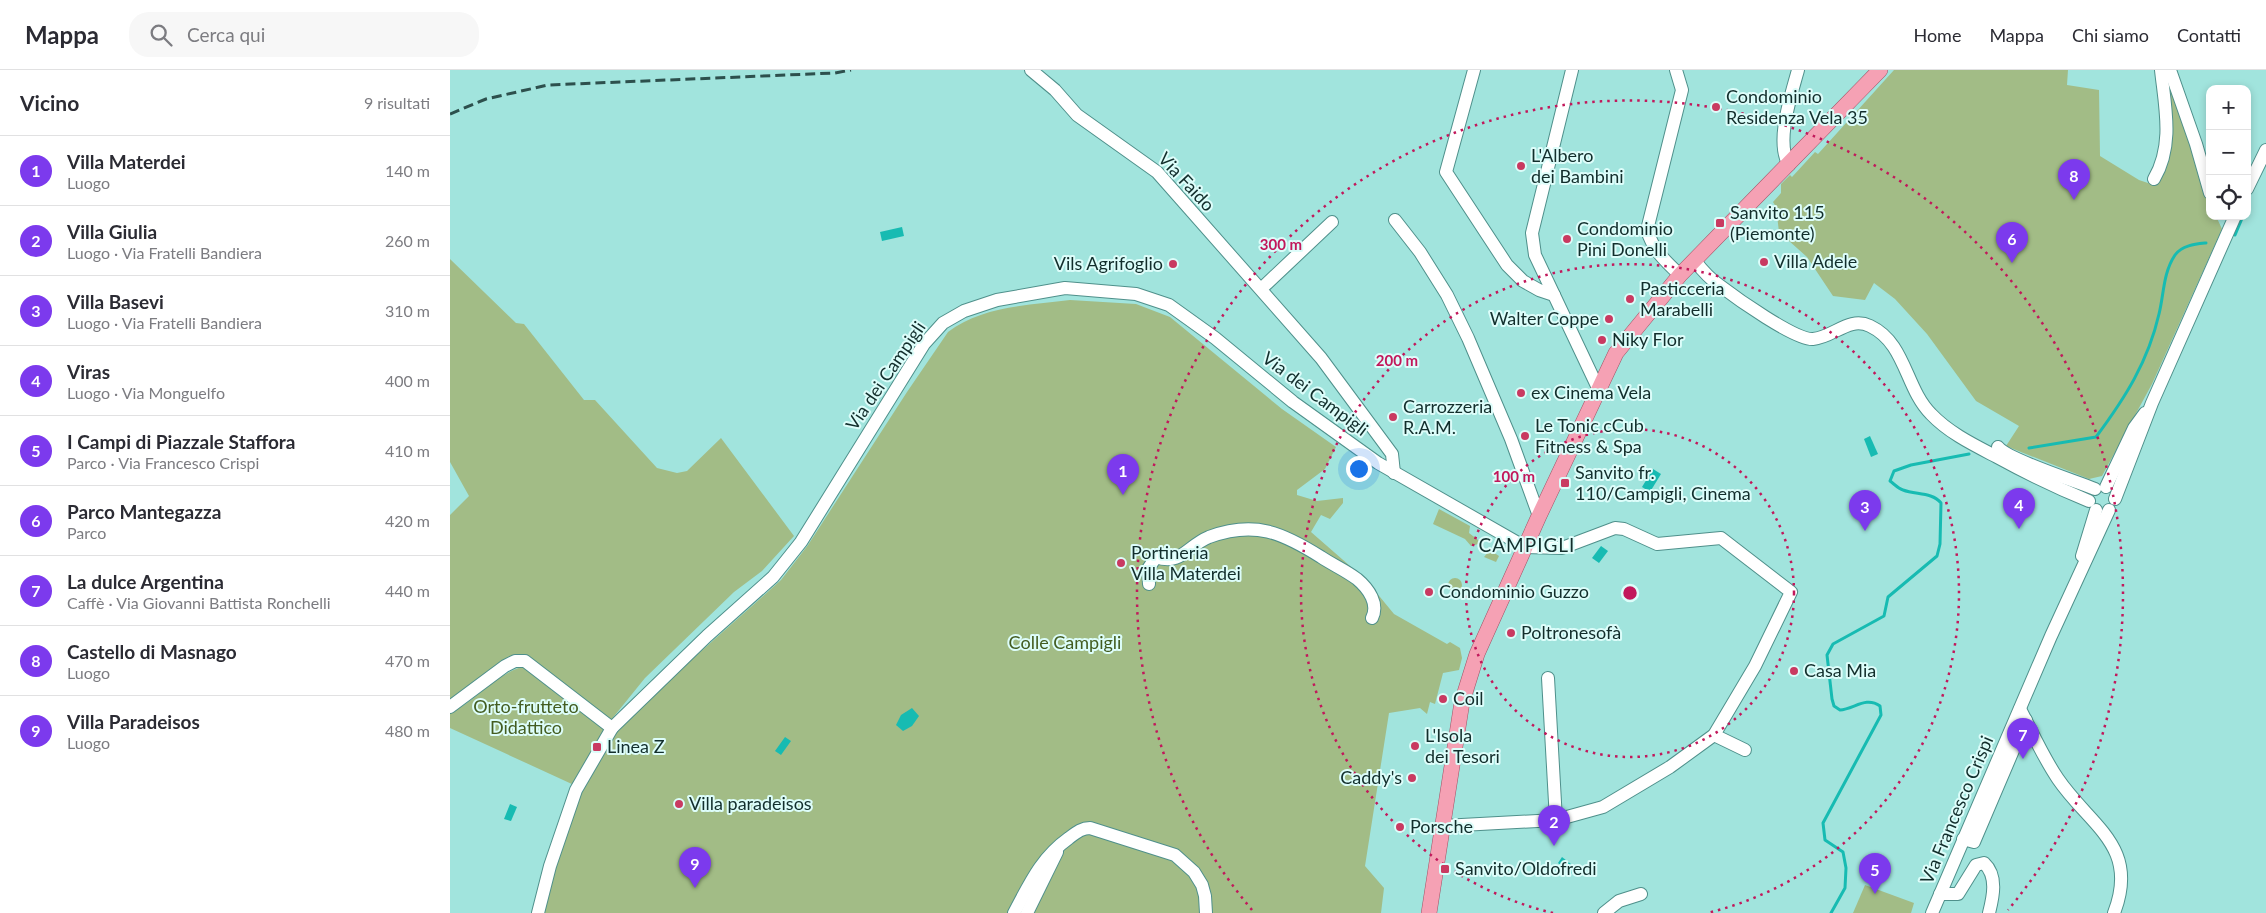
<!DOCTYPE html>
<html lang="it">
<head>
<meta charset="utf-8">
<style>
	body { margin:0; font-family:Lato,sans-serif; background:#f7f7f7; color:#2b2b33 }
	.controls { position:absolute; right:15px; top:15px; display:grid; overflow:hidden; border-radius:10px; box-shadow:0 2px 8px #0003 }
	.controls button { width:45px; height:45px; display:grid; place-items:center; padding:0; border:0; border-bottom:1px solid #e1e1e2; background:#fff; color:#2b2b33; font:25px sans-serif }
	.you { position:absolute; left:908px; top:398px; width:18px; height:18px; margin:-12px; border:4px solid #fff; border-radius:50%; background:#1a73e8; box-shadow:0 0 0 8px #1a73e833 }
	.badge { display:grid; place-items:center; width:32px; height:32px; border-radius:50%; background:#7c3aed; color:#fff; font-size:16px; font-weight:700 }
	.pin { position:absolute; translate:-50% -41px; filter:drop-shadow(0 1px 2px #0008) }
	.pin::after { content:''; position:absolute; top:26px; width:18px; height:15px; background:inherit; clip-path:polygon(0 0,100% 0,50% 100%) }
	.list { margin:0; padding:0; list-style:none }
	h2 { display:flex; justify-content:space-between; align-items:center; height:65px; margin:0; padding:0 20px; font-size:21px }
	h2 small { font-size:16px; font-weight:400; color:#7c7c81 }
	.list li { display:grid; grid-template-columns:32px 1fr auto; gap:15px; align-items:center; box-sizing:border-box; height:70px; padding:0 20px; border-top:1px solid #e1e1e2 }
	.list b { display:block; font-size:19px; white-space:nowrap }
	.list p { margin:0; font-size:16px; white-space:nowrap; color:#7c7c81 }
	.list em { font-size:16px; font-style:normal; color:#7c7c81 }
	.icon { flex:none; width:28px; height:28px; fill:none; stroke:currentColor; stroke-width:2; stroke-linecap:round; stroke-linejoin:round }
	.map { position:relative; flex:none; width:1816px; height:843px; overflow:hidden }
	header { display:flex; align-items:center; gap:30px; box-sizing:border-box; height:70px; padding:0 25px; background:#fff; border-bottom:1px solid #e1e1e2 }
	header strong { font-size:24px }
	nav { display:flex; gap:28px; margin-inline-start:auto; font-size:18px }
	.search { width:350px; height:45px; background:#f7f7f7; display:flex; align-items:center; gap:12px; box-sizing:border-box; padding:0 18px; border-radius:20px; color:#7c7c81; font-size:19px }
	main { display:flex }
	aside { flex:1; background:#fff }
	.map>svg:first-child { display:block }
	.green { fill:#a2bc86 }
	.water { fill:#17bbb2 }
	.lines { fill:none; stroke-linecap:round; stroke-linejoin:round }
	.stream { stroke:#17bbb2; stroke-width:3 }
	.minor-casing { stroke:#4f908b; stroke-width:14 }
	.major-casing { stroke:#a15064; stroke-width:16 }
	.minor { stroke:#fff; stroke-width:12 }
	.major { stroke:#f5a1b4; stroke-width:15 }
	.rail { stroke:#2d504d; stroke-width:3; stroke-dasharray:10 5; stroke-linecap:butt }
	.ring { fill:none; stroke:#c2185b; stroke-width:2.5; stroke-dasharray:2.5 5 }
	.poi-dot { fill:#c93a61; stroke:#ddfdfa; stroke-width:2 }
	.labels { text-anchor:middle; stroke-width:4; stroke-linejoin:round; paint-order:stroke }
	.poi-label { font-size:18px; fill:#122e2c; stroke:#ddfdfa; text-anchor:start }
	.street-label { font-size:18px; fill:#122e2c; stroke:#ddfdfa }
	.park-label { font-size:18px; fill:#435c20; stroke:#ddfdfa }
	.neighbourhood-label { font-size:19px; letter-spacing:1px; fill:#122e2c; stroke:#ddfdfa }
	.centre { fill:#c2185b; stroke:#ddfdfa; stroke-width:2.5 }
	.ring-label { font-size:15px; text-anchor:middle; font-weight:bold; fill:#c2185b; stroke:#ddfdfa; stroke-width:4; stroke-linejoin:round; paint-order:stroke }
</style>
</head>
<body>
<header>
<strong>Mappa</strong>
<div class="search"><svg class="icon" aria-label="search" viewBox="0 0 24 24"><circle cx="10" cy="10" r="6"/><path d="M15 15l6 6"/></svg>Cerca qui</div>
<nav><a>Home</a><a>Mappa</a><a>Chi siamo</a><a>Contatti</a></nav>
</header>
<main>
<aside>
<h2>Vicino<small>9 risultati</small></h2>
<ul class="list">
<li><span class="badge">1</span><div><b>Villa Materdei</b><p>Luogo</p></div><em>140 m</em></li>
<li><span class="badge">2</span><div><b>Villa Giulia</b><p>Luogo · Via Fratelli Bandiera</p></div><em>260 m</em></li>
<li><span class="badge">3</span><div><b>Villa Basevi</b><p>Luogo · Via Fratelli Bandiera</p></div><em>310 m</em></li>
<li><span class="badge">4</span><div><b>Viras</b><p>Luogo · Via Monguelfo</p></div><em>400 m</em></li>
<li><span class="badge">5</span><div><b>I Campi di Piazzale Staffora</b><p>Parco · Via Francesco Crispi</p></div><em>410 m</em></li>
<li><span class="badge">6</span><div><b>Parco Mantegazza</b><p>Parco</p></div><em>420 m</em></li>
<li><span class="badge">7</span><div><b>La dulce Argentina</b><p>Caffè · Via Giovanni Battista Ronchelli</p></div><em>440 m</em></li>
<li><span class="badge">8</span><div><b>Castello di Masnago</b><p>Luogo</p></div><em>470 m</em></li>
<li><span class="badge">9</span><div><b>Villa Paradeisos</b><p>Luogo</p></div><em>480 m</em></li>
</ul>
</aside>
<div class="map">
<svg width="1816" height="843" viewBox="0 0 1816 843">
	<rect width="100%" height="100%" fill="#a1e4dd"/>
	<g class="green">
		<polygon points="1444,0 1618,0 1617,15 1649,20 1650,86 1689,110 1704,115 1707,112 1717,0 1751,110 1760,131 1760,146 1766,146 1772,159 1702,314 1652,406 1639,409 1556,376 1569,356 1526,331 1477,264 1445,229 1424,213 1415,230 1383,226 1357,187 1329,162 1326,137 1323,132 1331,123 1331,114 1340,105 1342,107 1365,82 1368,84"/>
		<polygon points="0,189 66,253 74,254 134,330 145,330 207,398 227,403 237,401 271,368 344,466 312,501 284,522 195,608 161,650 74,587 0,631 0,445 19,426 0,392"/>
		<path d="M620,230L686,234L720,247L832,339L886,377L875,399L847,420V425L867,431L893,428V433L880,449L871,445L861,462L916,510L944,544L997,574L1000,572L1010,578L1012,588L1009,600L993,603L985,634L980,632L977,644L970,638L939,643L915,796L934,818L931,843H91L129,721L167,656L331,510L358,475L457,322L498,262C531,236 580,235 620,230Z"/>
		<polygon points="989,439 1020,456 1019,463 1032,473 1021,476 1015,469 983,454"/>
		<polygon points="1040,480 1049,486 1046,492 1034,487"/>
		<circle cx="1005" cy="515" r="7"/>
		<path d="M77,596L159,655L124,715L0,658V643C27,631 47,601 77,596Z"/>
		<polygon points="1415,815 1464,833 1461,843 1403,843"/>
	</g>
	<g class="water">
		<polygon points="452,157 454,166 432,171 430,162"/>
		<polygon points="1420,366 1428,384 1421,387 1414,369"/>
		<polygon points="1203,399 1211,404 1200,422 1192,417"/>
		<polygon points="1151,476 1158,481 1149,493 1142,488"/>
		<polygon points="462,638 469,646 462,656 453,661 446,655 451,645"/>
		<polygon points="335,667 341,671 331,685 325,681"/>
		<polygon points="60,734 67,737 61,751 54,749"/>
		<polygon points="1112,787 1126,798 1121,804 1108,793"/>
	</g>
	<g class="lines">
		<g class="stream">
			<polyline points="1785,165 1793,146"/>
			<path d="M1579,378L1646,367C1675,328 1698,292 1709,244C1714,224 1713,203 1725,185C1732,175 1746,174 1756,173"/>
			<path d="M1381,843L1395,818L1396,798L1393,782L1375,770L1373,753L1431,645L1430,636C1416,626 1404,639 1390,640L1384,636L1382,629L1377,585L1383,574L1434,546L1438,527L1487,486L1490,474L1491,433C1482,422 1466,425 1453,420C1449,419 1444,414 1440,411L1444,401L1461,395L1519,384"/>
		</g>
		<g class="minor-casing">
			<g id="minor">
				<polyline points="581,0 605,20 627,45 707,102 871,288 942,384 944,403"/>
				<polyline points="1024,0 996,102 1057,195 1073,211 1089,220 1104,225 1148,318"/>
				<path d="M1226,0L1232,20L1197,160C1203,180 1215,191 1230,205"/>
				<polyline points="1720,0 1746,74 1760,123"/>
				<path d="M1339,95C1325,72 1341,26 1348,0"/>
				<path d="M1704,109C1724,75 1715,37 1711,0"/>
				<polyline points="1797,119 1816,80"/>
				<polyline points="945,150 970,182 997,225 1018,268 1061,369 1089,446"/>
				<path d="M1245,191C1252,200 1260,209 1269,215C1286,228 1345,270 1363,269C1384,267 1399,246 1420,256C1456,273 1455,318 1481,344C1499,363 1524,375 1547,387C1578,404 1607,418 1639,431"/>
				<polyline points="811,219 882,152"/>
				<polyline points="1104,225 1085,185 1082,163 1122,0"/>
				<path d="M1548,377C1558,390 1626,411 1645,419"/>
				<polyline points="1656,417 1684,358 1695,343"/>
				<polyline points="1665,429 1702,333 1785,146"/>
				<polyline points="1632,486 1646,440"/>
				<path d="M699,514L698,499L706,487C731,496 737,476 759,467C805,450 833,463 871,487C883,495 895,500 907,509C919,519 929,534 922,548"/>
				<polyline points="1098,608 1106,750"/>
				<polyline points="0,637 55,596 65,591 75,591 162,658"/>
				<path d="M1570,639C1582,662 1593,687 1608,709C1640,756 1690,776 1664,843"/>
				<polyline points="1264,665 1295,680"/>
				<polyline points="1513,769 1524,772 1576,650"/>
				<path d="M1490,824H1508L1526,795L1534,793C1548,806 1543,827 1539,843"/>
				<polyline points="88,843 100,796 126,720 162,658 257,566 323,507 351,472 474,274 493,253 514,241 547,230 615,218 686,224 719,235 765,268 843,332 928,393 1075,477 1112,478 1165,458 1174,459 1207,474 1271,468 1341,522 1305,596 1264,665 1220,697 1153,737 1106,750 993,756"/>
				<path d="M564,843C580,813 591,788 619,768C627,762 632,758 640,758L725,785L744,802L752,815L755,826L756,843"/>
				<polyline points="577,843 607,782"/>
				<polyline points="1154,843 1169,831 1191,824"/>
				<polyline points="1482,843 1601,566 1659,440"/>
			</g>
		</g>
		<g class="major-casing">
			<polyline id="major" points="979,843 1012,632 1027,584 1089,446 1166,283 1230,205 1430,0"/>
		</g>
		<use href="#minor" class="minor"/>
		<use href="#major" class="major"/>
		<polyline class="rail" points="0,44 36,29 98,15 385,3 401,0"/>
	</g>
	<g class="ring">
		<circle cx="1180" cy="523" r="164"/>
		<path d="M1103 843A329 329 0 1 1 1257 843"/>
		<path d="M802 840A493 493 0 1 1 1558 840"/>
	</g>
	<g class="poi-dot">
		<circle cx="1266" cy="37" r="5"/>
		<circle cx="1071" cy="96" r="5"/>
		<rect x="1265" y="148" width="10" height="10" rx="2.5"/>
		<circle cx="1117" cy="169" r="5"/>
		<circle cx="1314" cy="192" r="5"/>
		<circle cx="723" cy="194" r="5"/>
		<circle cx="1180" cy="229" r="5"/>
		<circle cx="1159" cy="249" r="5"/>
		<circle cx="1152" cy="270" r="5"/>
		<circle cx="1071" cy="323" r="5"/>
		<circle cx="943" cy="347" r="5"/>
		<circle cx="1075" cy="366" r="5"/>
		<rect x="1110" y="408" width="10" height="10" rx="2.5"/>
		<circle cx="671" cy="493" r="5"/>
		<circle cx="979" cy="522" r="5"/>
		<circle cx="1061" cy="563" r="5"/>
		<circle cx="1344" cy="601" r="5"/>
		<circle cx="993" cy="629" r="5"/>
		<circle cx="965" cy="676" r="5"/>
		<rect x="142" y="672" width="10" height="10" rx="2.5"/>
		<circle cx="962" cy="708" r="5"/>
		<circle cx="229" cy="734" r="5"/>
		<circle cx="950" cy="757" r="5"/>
		<rect x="990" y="794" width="10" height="10" rx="2.5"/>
	</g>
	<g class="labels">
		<g class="poi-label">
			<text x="1276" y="33">Condominio<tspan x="1276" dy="21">Residenza Vela 35</tspan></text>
			<text x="1081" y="92">L'Albero<tspan x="1081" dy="21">dei Bambini</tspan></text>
			<text x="1280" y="149">Sanvito 115<tspan x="1280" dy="21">(Piemonte)</tspan></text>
			<text x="1127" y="165">Condominio<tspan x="1127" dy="21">Pini Donelli</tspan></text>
			<text x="1324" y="198">Villa Adele</text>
			<text x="713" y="200" text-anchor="end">Vils Agrifoglio</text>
			<text x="1190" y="225">Pasticceria<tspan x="1190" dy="21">Marabelli</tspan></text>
			<text x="1149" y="255" text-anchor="end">Walter Coppe</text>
			<text x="1162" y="276">Niky Flor</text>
			<text x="1081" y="329">ex Cinema Vela</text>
			<text x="953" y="343">Carrozzeria<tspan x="953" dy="21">R.A.M.</tspan></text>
			<text x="1085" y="362">Le Tonic cCub<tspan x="1085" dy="21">Fitness &amp; Spa</tspan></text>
			<text x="1125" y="409">Sanvito fr.<tspan x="1125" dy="21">110/Campigli, Cinema</tspan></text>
			<text x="681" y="489">Portineria<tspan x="681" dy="21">Villa Materdei</tspan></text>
			<text x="989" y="528">Condominio Guzzo</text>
			<text x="1071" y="569">Poltronesofà</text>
			<text x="1354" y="607">Casa Mia</text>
			<text x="1003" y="635">Coil</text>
			<text x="975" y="672">L'Isola<tspan x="975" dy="21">dei Tesori</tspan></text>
			<text x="157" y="683">Linea Z</text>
			<text x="952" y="714" text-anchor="end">Caddy's</text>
			<text x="239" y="740">Villa paradeisos</text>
			<text x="960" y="763">Porsche</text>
			<text x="1005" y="805">Sanvito/Oldofredi</text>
		</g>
		<g class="street-label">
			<text transform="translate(736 112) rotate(47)" y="6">Via Faido</text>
			<text transform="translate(436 306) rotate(-56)" y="6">Via dei Campigli</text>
			<text transform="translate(865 324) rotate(37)" y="6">Via dei Campigli</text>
			<text transform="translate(1507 740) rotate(-67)" y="6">Via Francesco Crispi</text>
		</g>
		<g class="park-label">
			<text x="615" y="579">Colle Campigli</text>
			<text x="76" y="643">Orto-frutteto<tspan x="76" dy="21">Didattico</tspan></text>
		</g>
		<g class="neighbourhood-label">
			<text x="1077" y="482">CAMPIGLI</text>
		</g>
	</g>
	<circle cx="1180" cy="523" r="8" class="centre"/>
	<g class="ring-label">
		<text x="831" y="180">300 m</text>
		<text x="947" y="296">200 m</text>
		<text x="1064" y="412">100 m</text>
	</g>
</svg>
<div class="controls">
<button>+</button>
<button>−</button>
<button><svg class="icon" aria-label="locate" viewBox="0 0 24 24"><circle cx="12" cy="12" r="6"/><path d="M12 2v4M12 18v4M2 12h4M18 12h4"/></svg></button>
</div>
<div class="you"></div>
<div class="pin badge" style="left:673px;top:425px">1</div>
<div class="pin badge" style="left:1104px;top:776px">2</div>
<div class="pin badge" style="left:1415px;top:461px">3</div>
<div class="pin badge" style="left:1569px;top:459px">4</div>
<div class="pin badge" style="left:1425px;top:824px">5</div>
<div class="pin badge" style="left:1562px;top:193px">6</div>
<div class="pin badge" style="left:1573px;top:689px">7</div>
<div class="pin badge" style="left:1624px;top:130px">8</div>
<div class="pin badge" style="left:245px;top:818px">9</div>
</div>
</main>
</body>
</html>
